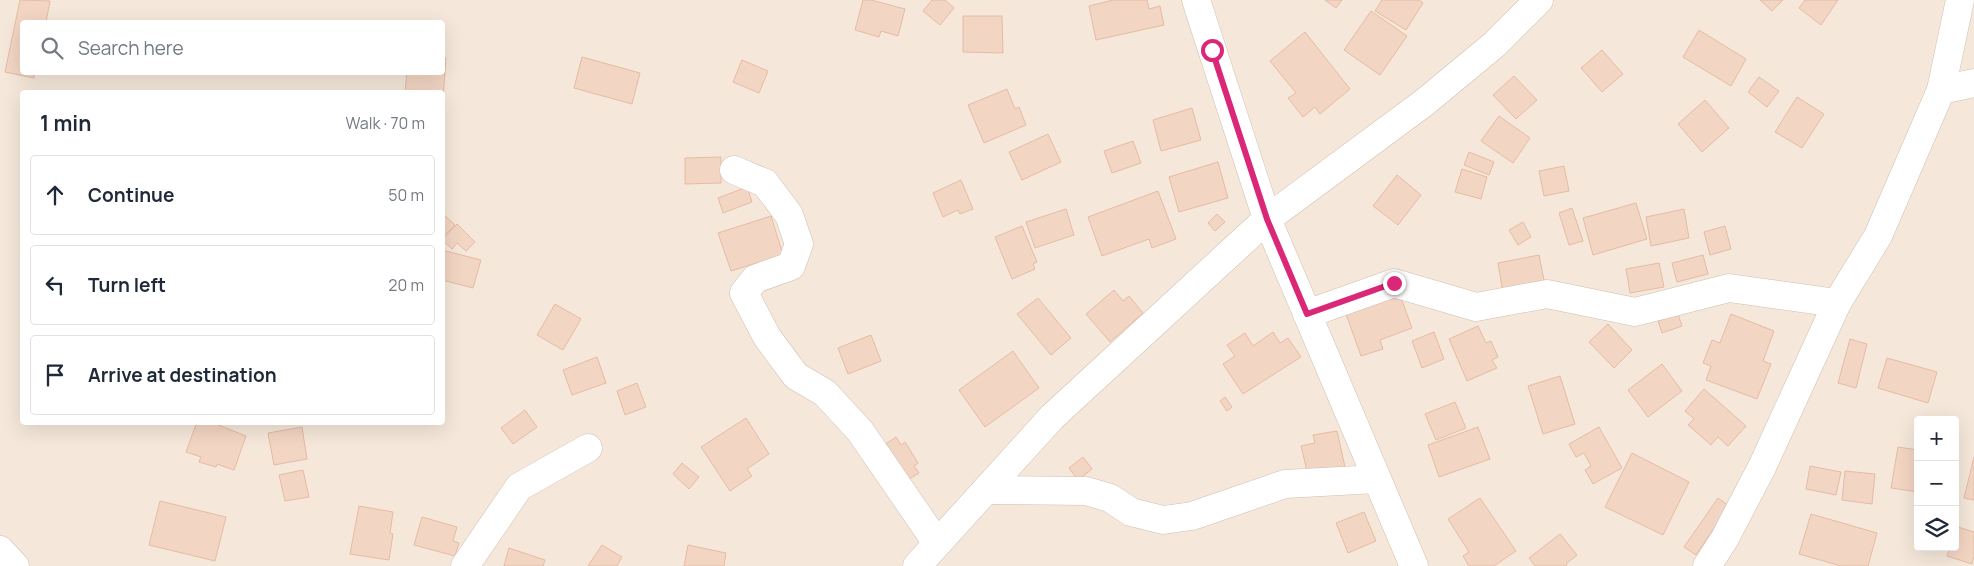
<!DOCTYPE html>
<html lang="en">
<head>
<meta charset="utf-8">
<style>
	body { margin:0; font-family:Manrope,sans-serif; background:#f2f2f3; color:#1f2937 }
	.controls { position:absolute; right:15px; bottom:15px; display:grid; overflow:hidden; border-radius:5px; box-shadow:0 5px 20px #0002 }
	.controls button { width:45px; height:45px; display:grid; place-items:center; padding:0; border:0; border-bottom:1px solid #e0e1e3; background:#fff; color:#1f2937; font:25px sans-serif }
	.stop { position:absolute; width:15px; height:15px; margin:-11px; border:4px solid #db2777; border-radius:50%; background:#fff }
	.stop.end { background:#db2777; border-color:#fff; box-shadow:0 1px 5px #0008 }
	.list { margin:0; padding:0; list-style:none }
	h2 { display:flex; justify-content:space-between; align-items:center; height:65px; margin:0; padding:0 20px; font-size:21px }
	h2 small { font-size:16px; font-weight:400; color:#747a83 }
	.list li { display:grid; grid-template-columns:32px 1fr auto; gap:15px; align-items:center; box-sizing:border-box; height:80px; margin:0 10px 10px; padding:0 10px; border:1px solid #e0e1e3; border-radius:5px }
	.list b { display:block; font-size:19px; white-space:nowrap }
	.list em { font-size:16px; font-style:normal; color:#747a83 }
	.icon { flex:none; width:28px; height:28px; fill:none; stroke:currentColor; stroke-width:2; stroke-linecap:round; stroke-linejoin:round }
	.map { position:relative; flex:none; width:1974px; height:566px; overflow:hidden }
	.search { position:absolute; background:#fff; box-shadow:0 5px 20px #0002; left:20px; top:20px; width:425px; height:55px; display:flex; align-items:center; gap:12px; box-sizing:border-box; padding:0 18px; border-radius:5px; color:#747a83; font-size:19px }
	.panel { position:absolute; background:#fff; box-shadow:0 5px 20px #0002; left:20px; top:90px; width:425px; height:335px; border-radius:5px }
	.map>svg:first-child { display:block }
	.residential { fill:#f5e8da; fill-rule:evenodd }
	.building { fill:#f3d5c3; stroke:#e6bba3 }
	.lines { fill:none; stroke-linecap:round; stroke-linejoin:round }
	.minor-casing { stroke:#d1beb0; stroke-width:29 }
	.minor { stroke:#fff; stroke-width:28 }
	.route { stroke:#db2777; stroke-width:6 }
</style>
</head>
<body>
<div class="map">
<svg width="1974" height="566" viewBox="0 0 1974 566">
	<rect width="100%" height="100%" fill="#fdf6ec"/>
	<path class="residential" d="M0,0H1974V566H0ZM22,22H442V72H22ZM22,92H442V422H22ZM1918,420H1955V547H1918Z"/>
	<g class="building">
		<polygon points="20,0 50,1 46,22 22,22 22,72 35,72 34,78 5,72"/>
		<polygon points="863,0 871,0 905,9 898,36 881,31 879,37 855,30"/>
		<polygon points="932,0 945,0 954,8 940,25 923,11"/>
		<polygon points="1113,0 1147,0 1149,9 1160,6 1164,25 1096,40 1089,6"/>
		<polygon points="1325,0 1342,0 1336,8"/>
		<polygon points="1382,0 1419,0 1423,3 1406,30 1375,11"/>
		<polygon points="1760,0 1783,0 1772,11"/>
		<polygon points="1805,0 1838,0 1821,25 1799,8"/>
		<polygon points="1371,11 1407,36 1380,75 1344,50"/>
		<polygon points="963,16 1002,16 1003,53 963,52"/>
		<polygon points="1699,30 1746,59 1731,86 1683,57"/>
		<polygon points="1305,32 1350,89 1320,114 1315,107 1303,117 1288,98 1296,93 1270,61"/>
		<polygon points="1602,50 1623,74 1602,92 1581,68"/>
		<polygon points="442,57 446,58 443,99 442,92 405,92 407,72 442,72"/>
		<polygon points="582,57 640,73 632,104 574,88"/>
		<polygon points="742,60 768,71 759,93 733,82"/>
		<polygon points="1514,76 1537,100 1516,119 1493,95"/>
		<polygon points="1759,77 1779,91 1767,107 1748,92"/>
		<polygon points="1007,89 1015,109 1019,107 1026,125 984,143 968,105"/>
		<polygon points="1797,97 1824,114 1802,148 1775,132"/>
		<polygon points="1705,100 1729,128 1702,152 1678,124"/>
		<polygon points="1192,108 1201,140 1161,151 1153,120"/>
		<polygon points="1499,116 1530,138 1513,163 1481,141"/>
		<polygon points="1048,134 1061,162 1022,180 1009,152"/>
		<polygon points="1133,141 1141,163 1112,173 1104,151"/>
		<polygon points="1469,152 1494,162 1489,175 1464,165"/>
		<polygon points="721,157 721,183 685,184 685,158"/>
		<polygon points="1218,162 1228,198 1179,212 1169,177"/>
		<polygon points="1564,166 1569,191 1544,196 1539,171"/>
		<polygon points="1462,169 1487,177 1481,199 1455,192"/>
		<polygon points="1397,175 1421,195 1398,225 1373,206"/>
		<polygon points="961,180 973,209 960,214 958,210 943,217 933,193"/>
		<polygon points="747,187 752,202 723,213 718,198"/>
		<polygon points="1158,191 1176,239 1152,248 1149,239 1102,256 1088,217"/>
		<polygon points="1636,203 1647,239 1593,255 1583,218"/>
		<polygon points="1572,208 1583,241 1569,245 1559,213"/>
		<polygon points="1066,209 1074,235 1035,248 1026,222"/>
		<polygon points="1684,209 1689,238 1651,246 1646,217"/>
		<polygon points="443,214 455,225 442,238 442,214"/>
		<polygon points="1217,214 1225,222 1215,231 1208,223"/>
		<polygon points="771,216 785,261 763,268 760,262 731,271 718,233"/>
		<polygon points="1523,222 1531,237 1518,245 1509,230"/>
		<polygon points="457,224 475,242 466,251 457,243 452,249 442,240"/>
		<polygon points="1022,226 1037,262 1033,264 1035,269 1012,279 995,237"/>
		<polygon points="1725,226 1731,249 1710,255 1704,232"/>
		<polygon points="442,250 481,260 473,288 442,280"/>
		<polygon points="1539,255 1545,285 1503,293 1498,263"/>
		<polygon points="1703,255 1708,274 1677,282 1672,263"/>
		<polygon points="1659,263 1664,287 1630,293 1626,269"/>
		<polygon points="1114,290 1123,301 1129,296 1143,313 1110,342 1086,314"/>
		<polygon points="1400,295 1412,328 1380,340 1383,349 1361,356 1346,314"/>
		<polygon points="1038,298 1071,338 1051,355 1017,314"/>
		<polygon points="555,304 581,319 563,350 537,335"/>
		<polygon points="1678,314 1682,326 1662,333 1658,321"/>
		<polygon points="1731,314 1774,331 1763,361 1771,364 1757,399 1706,380 1711,366 1703,363 1712,340 1720,343"/>
		<polygon points="1608,324 1632,350 1614,368 1589,342"/>
		<polygon points="1478,326 1486,343 1491,341 1498,357 1492,360 1497,368 1467,381 1449,339"/>
		<polygon points="1273,332 1280,343 1288,338 1301,357 1243,394 1223,364 1235,356 1227,345 1245,333 1253,346"/>
		<polygon points="1434,332 1444,359 1422,368 1412,341"/>
		<polygon points="871,335 881,361 848,374 838,348"/>
		<polygon points="1850,339 1867,344 1856,388 1838,383"/>
		<polygon points="1013,351 1039,388 985,427 959,390"/>
		<polygon points="597,357 606,383 572,395 563,370"/>
		<polygon points="1887,358 1937,372 1928,403 1878,388"/>
		<polygon points="1662,364 1682,391 1648,417 1628,390"/>
		<polygon points="1560,376 1575,424 1543,434 1528,386"/>
		<polygon points="637,383 646,407 625,415 617,391"/>
		<polygon points="1704,389 1746,426 1728,446 1718,437 1711,445 1688,425 1694,419 1685,411"/>
		<polygon points="1225,397 1232,407 1227,411 1220,401"/>
		<polygon points="1455,402 1466,428 1436,440 1425,414"/>
		<polygon points="525,410 537,427 513,444 501,428"/>
		<polygon points="746,418 769,454 747,469 752,476 730,491 701,447"/>
		<polygon points="197,422 211,422 246,436 234,470 217,464 216,467 199,462 201,457 186,452"/>
		<polygon points="302,427 307,459 274,465 268,433"/>
		<polygon points="1478,427 1490,459 1439,477 1428,445"/>
		<polygon points="1599,427 1622,468 1593,484 1585,470 1591,466 1584,453 1576,457 1569,444"/>
		<polygon points="1337,431 1345,467 1308,475 1301,446 1315,443 1313,435"/>
		<polygon points="896,437 901,445 905,442 918,463 914,466 919,473 906,481 884,445"/>
		<polygon points="1898,447 1918,450 1918,492 1891,488"/>
		<polygon points="1632,453 1689,482 1663,535 1605,507"/>
		<polygon points="1083,457 1092,469 1078,480 1069,468"/>
		<polygon points="1974,457 1974,500 1964,498"/>
		<polygon points="682,463 699,477 689,489 673,474"/>
		<polygon points="1810,466 1841,472 1836,495 1806,489"/>
		<polygon points="303,470 309,497 285,501 279,475"/>
		<polygon points="1845,471 1875,474 1872,504 1842,500"/>
		<polygon points="1480,498 1516,551 1494,566 1469,566 1463,556 1469,552 1448,519"/>
		<polygon points="1718,498 1729,506 1696,555 1684,547"/>
		<polygon points="160,501 226,517 215,561 149,545"/>
		<polygon points="359,506 393,512 390,533 393,534 389,560 350,554"/>
		<polygon points="1364,512 1376,541 1348,553 1336,523"/>
		<polygon points="1811,514 1877,533 1868,566 1841,566 1799,554"/>
		<polygon points="422,517 457,527 453,541 459,543 455,556 414,545"/>
		<polygon points="1955,526 1974,532 1974,556 1972,564 1947,556 1950,547 1955,547"/>
		<polygon points="1560,534 1577,555 1566,564 1567,566 1535,566 1529,558"/>
		<polygon points="602,545 622,557 617,566 588,566"/>
		<polygon points="688,545 726,553 724,566 684,566"/>
		<polygon points="509,548 545,560 543,566 504,566"/>
	</g>
	<g class="lines">
		<g class="minor-casing">
			<g id="minor">
				<polyline points="1196,0 1267,219 1414,566"/>
				<polyline points="1941,90 1974,83"/>
				<polyline points="734,170 765,183 789,215 799,244 791,266 755,279 744,293 767,337 796,376 825,393 860,431 937,543"/>
				<polyline points="1307,314 1394,283 1476,307 1547,294 1635,312 1729,288 1837,303"/>
				<polyline points="986,490 1086,491 1110,498 1131,512 1163,520 1192,516 1285,484 1377,479"/>
				<polyline points="0,550 15,566"/>
				<polyline points="465,566 519,487 588,448"/>
				<polyline points="917,566 1052,417 1267,219 1425,102 1495,44 1539,0"/>
				<polyline points="1707,566 1725,538 1763,465 1837,303 1878,236 1941,90 1960,0"/>
			</g>
		</g>
		<use href="#minor" class="minor"/>
	</g>
	<g class="lines">
		<polyline class="route" points="1212,50 1267,219 1307,314 1394,283"/>
	</g>
</svg>
<div class="controls">
<button>+</button>
<button>−</button>
<button><svg class="icon" aria-label="layers" viewBox="0 0 24 24"><path d="M12 4l9 5-9 5-9-5zM3 14l9 5 9-5"/></svg></button>
</div>
<div class="stop" style="left:1212px;top:50px"></div>
<div class="stop end" style="left:1394px;top:283px"></div>
<div class="search"><svg class="icon" aria-label="search" viewBox="0 0 24 24"><circle cx="10" cy="10" r="6"/><path d="M15 15l6 6"/></svg>Search here</div>
<section class="panel">
<h2>1 min<small>Walk · 70 m</small></h2>
<ul class="list">
<li><svg class="icon" aria-label="ahead" viewBox="0 0 24 24"><path d="M12 20V5M6 11l6-6 6 6"/></svg><div><b>Continue</b></div><em>50 m</em></li>
<li><svg class="icon" aria-label="left" viewBox="0 0 24 24"><path d="M17 20v-9H6M10 6l-5 5 5 5"/></svg><div><b>Turn left</b></div><em>20 m</em></li>
<li><svg class="icon" aria-label="arrive" viewBox="0 0 24 24"><path d="M6 21V4h12l-3 4 3 4H6"/></svg><div><b>Arrive at destination</b></div></li>
</ul>
</section>
</div>
</body>
</html>
